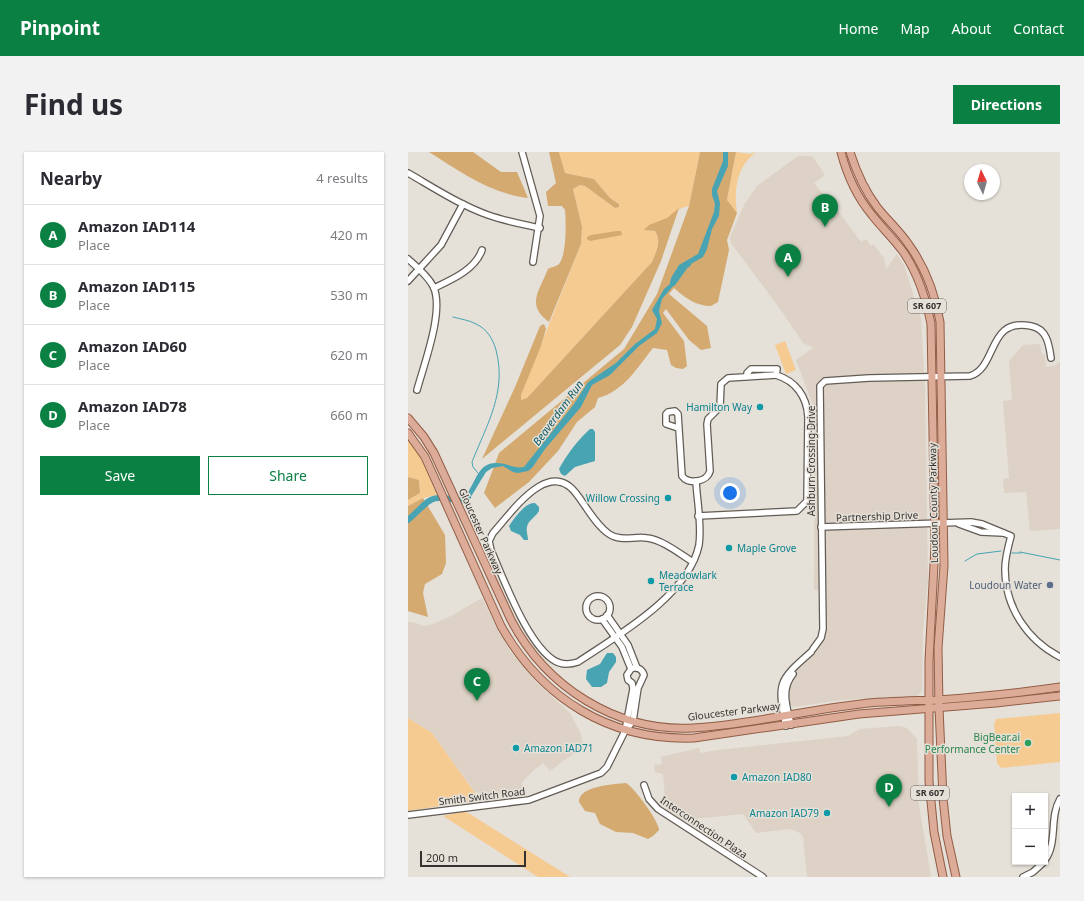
<!DOCTYPE html>
<html lang="en">
<head>
<meta charset="utf-8">
<style>
	body { margin:0; font-family:"Noto Sans",sans-serif; background:#f2f2f3; color:#2b2b33 }
	.controls { position:absolute; right:12px; bottom:12px; display:grid; overflow:hidden; border-radius:0px; box-shadow:0 1px 3px #0004 }
	.controls button { width:36px; height:36px; display:grid; place-items:center; padding:0; border:0; border-bottom:1px solid #e1e1e2; background:#fff; color:#2b2b33; font:20px sans-serif }
	.compass { position:absolute; left:556px; top:12px; width:36px; height:36px; border-radius:50%; background:#fff; box-shadow:0 1px 3px #0004; rotate:355deg }
	.scale { position:absolute; left:12px; bottom:10px; width:106px; box-sizing:border-box; padding-left:4px; border:2px solid #34322f; border-top:0; font-size:11px; line-height:14px; white-space:nowrap; color:#34322f; -webkit-text-stroke:3px #e5e0d8; paint-order:stroke }
	.you { position:absolute; left:322px; top:341px; width:14px; height:14px; margin:-10px; border:3px solid #fff; border-radius:50%; background:#1a73e8; box-shadow:0 0 0 6px #1a73e833 }
	.badge { display:grid; place-items:center; width:26px; height:26px; border-radius:50%; background:#0b8043; color:#fff; font-size:13px; font-weight:700 }
	.pin { position:absolute; translate:-50% -33px; filter:drop-shadow(0 1px 2px #0008) }
	.pin::after { content:''; position:absolute; top:21px; width:14px; height:12px; background:inherit; clip-path:polygon(0 0,100% 0,50% 100%) }
	.list { margin:0; padding:0; list-style:none }
	h2 { display:flex; justify-content:space-between; align-items:center; height:52px; margin:0; padding:0 16px; font-size:17px }
	h2 small { font-size:13px; font-weight:400; color:#7c7c81 }
	.list li { display:grid; grid-template-columns:26px 1fr auto; gap:12px; align-items:center; box-sizing:border-box; height:60px; padding:0 16px; border-top:1px solid #e1e1e2 }
	.list b { display:block; font-size:15px; white-space:nowrap }
	.list p { margin:0; font-size:13px; white-space:nowrap; color:#7c7c81 }
	.list em { font-size:13px; font-style:normal; color:#7c7c81 }
	.actions { display:flex; gap:8px; padding:12px 16px }
	.actions a { flex:1; padding:9px 0; border:1px solid #0b8043; border-radius:0px; text-align:center; font-size:14px; color:#0b8043 }
	.actions .main { background:#0b8043; color:#fff }
	.map { position:relative; flex:none; width:652px; height:725px; overflow:hidden; border-radius:0px }
	header { display:flex; align-items:center; gap:24px; box-sizing:border-box; height:56px; padding:0 20px; background:#0b8043; color:#fff }
	header strong { font-size:19px }
	nav { display:flex; gap:22px; margin-inline-start:auto; font-size:14px }
	.intro { display:flex; align-items:center; justify-content:space-between; box-sizing:border-box; height:96px; padding:0 24px }
	h1 { margin:0; font-size:28px }
	.button { padding:10px 18px; border-radius:0px; background:#0b8043; color:#fff; font-size:14px; font-weight:700 }
	main { display:flex; gap:24px; padding:0 24px }
	aside { flex:1; background:#fff; border-radius:0px; box-shadow:0 1px 3px #0004 }
	.map>svg:first-child { display:block }
	.built { fill:#ddd2c5 }
	.green { fill:#f6cb92 }
	.forest { fill:#d4aa71 }
	.water { fill:#48a4b3 }
	.lines { fill:none; stroke-linecap:round; stroke-linejoin:round }
	.stream { stroke:#48a4b3; stroke-width:1 }
	.river { stroke:#48a4b3; stroke-width:6 }
	.minor-casing { stroke:#615c55; stroke-width:8 }
	.major-casing { stroke:#925d46; stroke-width:9 }
	.minor { stroke:#fff; stroke-width:5.5 }
	.major { stroke:#dcac98; stroke-width:7 }
	.culture-dot { fill:#0f9aa8; stroke:#e5e0d8; stroke-width:1.5 }
	.service-dot { fill:#5c6f8a; stroke:#e5e0d8; stroke-width:1.5 }
	.leisure-dot { fill:#2e9e5b; stroke:#e5e0d8; stroke-width:1.5 }
	.labels { text-anchor:middle; stroke-width:3; stroke-linejoin:round; paint-order:stroke }
	.shield { fill:#e5e0d8; stroke:#696662; stroke-width:1 }
	.shield-label { font-size:9px; font-weight:bold; fill:#34322f }
	.culture-label { font-size:10px; fill:#0d838f; stroke:#e5e0d8; text-anchor:start }
	.street-label { font-size:10px; fill:#34322f; stroke:#e5e0d8 }
	.service-label { font-size:10px; fill:#4e5e75; stroke:#e5e0d8; text-anchor:end }
	.leisure-label { font-size:10px; fill:#27864d; stroke:#e5e0d8; text-anchor:end }
	.water-label { font-size:11px; font-style:italic; fill:#0d5c67; stroke:#e5e0d8 }
</style>
</head>
<body>
<header>
<strong>Pinpoint</strong>
<nav><a>Home</a><a>Map</a><a>About</a><a>Contact</a></nav>
</header>
<div class="intro"><h1>Find us</h1><a class="button">Directions</a></div>
<main>
<aside>
<h2>Nearby<small>4 results</small></h2>
<ul class="list">
<li><span class="badge">A</span><div><b>Amazon IAD114</b><p>Place</p></div><em>420 m</em></li>
<li><span class="badge">B</span><div><b>Amazon IAD115</b><p>Place</p></div><em>530 m</em></li>
<li><span class="badge">C</span><div><b>Amazon IAD60</b><p>Place</p></div><em>620 m</em></li>
<li><span class="badge">D</span><div><b>Amazon IAD78</b><p>Place</p></div><em>660 m</em></li>
</ul>
<div class="actions"><a class="main">Save</a><a>Share</a></div>
</aside>
<div class="map">
<svg width="652" height="725" viewBox="0 0 652 725">
	<rect width="100%" height="100%" fill="#e5e0d8"/>
	<g class="built">
		<polygon points="390,4 404,4 417,23 406,31 417,45 419,44 453,90 458,87 463,94 465,92 476,106 478,117 489,102 496,113 513,167 517,236 520,427 515,480 514,539 509,544 434,548 386,555 382,553 378,554 382,524 411,490 412,438 406,438 407,259 388,208 422,184 406,196 395,191 375,161 323,91 322,85 336,53 349,34"/>
		<polygon points="632,192 634,203 637,202 638,215 646,214 652,210 652,377 622,379 618,340 596,341 595,327 601,326 595,249 604,248 601,209 615,193"/>
		<polygon points="74,446 89,477 102,499 129,531 162,561 173,582 175,592 173,596 142,619 135,611 125,619 114,630 115,638 93,642 89,646 83,647 66,639 24,581 0,566 0,470 5,470 16,474 25,472 43,464"/>
		<polygon points="491,574 499,576 509,587 511,654 523,724 521,725 399,725 395,685 392,681 382,677 348,681 335,662 275,668 258,657 255,622 247,620 246,613 254,612 253,605 291,596 292,601 310,598 440,584 452,577"/>
	</g>
	<g class="green">
		<path d="M151,0H292L281,54C271,56 267,60 259,66C251,71 243,71 237,78L247,79C254,89 248,100 244,110L119,246L113,248V243L173,92L174,75L165,37L172,33L177,34L207,56L211,55V52L202,46L186,27L157,21Z"/>
		<path d="M328,0L342,2L348,0C328,15 326,38 329,61L319,48Z"/>
		<polygon points="377,189 388,218 378,222 367,193"/>
		<polygon points="0,284 12,302 29,343 15,346 0,354 0,348 12,341 11,328 0,325"/>
		<polygon points="652,561 652,610 593,616 589,611 586,572 588,567"/>
		<polygon points="0,566 24,581 72,648 0,659"/>
		<polygon points="55,659 62,662 162,725 130,725 35,664"/>
	</g>
	<g class="forest">
		<path d="M21,0H65L93,20H109L120,46C83,42 51,19 21,0Z"/>
		<path d="M141,0H151L157,21L186,27L202,46L211,52V55L207,56L177,34L172,33L165,37L174,75L173,92L141,170C117,153 132,138 140,117C143,115 148,115 151,112C159,102 158,70 157,58L154,54H140L138,40L148,31Z"/>
		<path d="M292,0H328L319,48L329,61L319,88L321,98L310,150L303,154C288,154 277,146 266,136L261,142L299,174L303,196L293,198L281,188L258,157L255,161L276,189L279,214L275,217L268,216L263,213L259,198L245,196C229,216 216,239 190,246L187,255L169,270L150,299L121,330L87,356L76,341L91,301L216,197L249,142L281,54Z"/>
		<path d="M271,56L253,109L224,175L212,193L74,307L107,235L132,174L136,172L138,177L133,194L113,243V248L119,246L244,110C248,100 254,89 247,79L236,78L241,73L259,66Z"/>
		<polygon points="209,79 213,79 214,83 182,89 179,87 179,85 183,83"/>
		<polygon points="0,325 11,328 12,341 0,348"/>
		<polygon points="15,346 37,383 38,411 34,422 17,432 15,441 20,465 0,459 0,354"/>
		<path d="M218,631C226,635 252,671 251,678L245,684L240,687L225,681L208,680L192,672L187,661L177,659L171,650C170,634 206,632 218,631Z"/>
	</g>
	<g class="water">
		<path d="M315,0H320V14L309,39L312,51L311,64L304,77L299,97L295,105L274,117L266,133L254,147L251,159L254,171L249,181L231,194L202,223L184,233L173,255L137,297L124,316L120,319L110,321L105,320L95,314L84,316L78,320L64,343L56,351L55,346C68,334 68,310 89,311C98,311 108,317 116,315L166,252L180,230L208,211L227,192L247,177L249,167L244,158L256,137L262,132L263,126L271,113L290,102L306,60L307,52L304,43V37L315,9Z"/>
		<path d="M182,277H185L187,280V309L167,315L157,324L153,322L151,317C159,302 170,288 182,277Z"/>
		<path d="M127,351L131,355V359C128,365 120,368 119,375C118,379 120,384 120,388H116L112,383L103,379L101,374C106,367 117,350 127,351Z"/>
		<polygon points="199,501 205,501 208,505 208,510 201,520 199,531 193,535 184,535 178,527 179,518 192,512"/>
	</g>
	<g class="lines">
		<g class="stream">
			<path d="M45,165C52,167 61,168 68,172C79,177 85,187 88,198C99,240 79,272 64,310L65,315L70,321"/>
			<polyline points="612,400 652,408"/>
			<polyline points="604,401 613,401"/>
			<polyline points="557,409 569,402 593,399"/>
		</g>
		<g class="river">
			<polyline points="265,131 277,114 280,112"/>
			<path d="M0,368C25,346 19,342 55,349L60,345"/>
		</g>
		<g class="minor-casing">
			<g id="minor">
				<polyline points="114,0 132,64 125,110"/>
				<path d="M0,21C26,36 52,53 80,63C97,69 114,72 132,76"/>
				<path d="M0,107C9,115 19,123 25,134C37,157 16,212 9,238"/>
				<polyline points="0,129 33,93 55,52"/>
				<path d="M26,136C43,128 67,118 74,98"/>
				<path d="M270,276L258,272V262L260,260L267,259L270,262L274,324C281,333 299,330 302,319L299,272L300,267L312,255L313,232L320,226L368,223L369,217H343L339,221V225"/>
				<path d="M290,364L389,359L399,349L400,265C399,245 388,229 368,223"/>
				<polyline points="551,372 573,380 595,381"/>
				<path d="M413,375L563,370L574,372L603,384C600,395 597,406 597,417C597,455 619,488 652,505"/>
				<path d="M285,410C272,402 255,388 239,386C226,384 213,390 201,382C188,373 179,356 170,344C142,303 105,359 85,381L81,389L83,398C96,428 118,488 144,507C152,513 161,513 170,510C209,484 281,443 291,393C294,373 289,349 288,329"/>
				<circle cx="190" cy="456" r="12"/>
				<polyline points="199,463 220,493 229,516"/>
				<polyline points="194,467 214,495 223,517"/>
				<path d="M405,497L413,486L415,477L412,234L417,229L461,226L562,224C590,215 579,165 623,174C639,177 641,192 643,206"/>
				<path d="M383,573C379,555 372,538 385,522"/>
				<path d="M378,574C369,531 370,529 403,500"/>
				<polyline points="236,633 241,647 250,657 355,725"/>
				<path d="M0,663L121,648L193,621L199,615L217,579L225,569L230,536L236,523C234,517 229,514 223,517L219,523L220,528L224,531L225,537L217,579"/>
				<path d="M637,708C650,690 641,666 652,647"/>
				<polyline points="615,725 625,720 636,710"/>
			</g>
		</g>
		<g class="major-casing">
			<g id="major">
				<path d="M433,0C439,23 449,45 464,63C474,76 486,87 496,101C510,122 518,146 523,172L527,393L521,509V629L526,680L535,725"/>
				<path d="M442,0C448,19 457,39 469,55C479,68 492,79 501,93C517,115 527,142 532,170L536,414L530,496L531,556L535,646L539,684L548,725"/>
				<path d="M0,266L16,285L26,301L103,468C138,535 208,580 285,576C341,573 397,558 453,552C478,549 503,549 529,548C570,545 611,541 652,535"/>
				<path d="M0,281L17,305L93,474C134,547 202,589 286,586L451,562L588,551L652,544"/>
			</g>
		</g>
		<use href="#minor" class="minor"/>
		<use href="#major" class="major"/>
	</g>
	<g class="culture-dot">
		<circle cx="352" cy="255" r="4"/>
		<circle cx="260" cy="346" r="4"/>
		<circle cx="321" cy="396" r="4"/>
		<circle cx="243" cy="429" r="4"/>
		<circle cx="108" cy="596" r="4"/>
		<circle cx="326" cy="625" r="4"/>
		<circle cx="419" cy="661" r="4"/>
	</g>
	<circle class="service-dot" cx="642" cy="433" r="4"/>
	<circle class="leisure-dot" cx="620" cy="591" r="4"/>
	<g class="labels">
		<g class="shield">
			<rect x="500" y="147" width="38" height="14" rx="3"/>
			<rect x="503" y="634" width="38" height="14" rx="3"/>
		</g>
		<g class="shield-label">
			<text x="519" y="157">SR 607</text>
			<text x="522" y="644">SR 607</text>
		</g>
		<g class="culture-label">
			<text x="344" y="259" text-anchor="end">Hamilton Way</text>
			<text x="252" y="350" text-anchor="end">Willow Crossing</text>
			<text x="329" y="400">Maple Grove</text>
			<text x="251" y="427">Meadowlark<tspan x="251" dy="12">Terrace</tspan></text>
			<text x="116" y="600">Amazon IAD71</text>
			<text x="334" y="629">Amazon IAD80</text>
			<text x="411" y="665" text-anchor="end">Amazon IAD79</text>
		</g>
		<g class="street-label">
			<text transform="translate(403 309) rotate(-90)" y="4">Ashburn Crossing Drive</text>
			<text transform="translate(525 351) rotate(-91)" y="4">Loudoun County Parkway</text>
			<text transform="translate(469 364) rotate(-2)" y="4">Partnership Drive</text>
			<text transform="translate(73 379) rotate(66)" y="4">Gloucester Parkway</text>
			<text transform="translate(326 559) rotate(-7)" y="4">Gloucester Parkway</text>
			<text transform="translate(74 644) rotate(-7)" y="4">Smith Switch Road</text>
			<text transform="translate(296 675) rotate(34)" y="4">Interconnection Plaza</text>
		</g>
		<g class="service-label">
			<text x="634" y="437">Loudoun Water</text>
		</g>
		<g class="leisure-label">
			<text x="612" y="589">BigBear.ai<tspan x="612" dy="12">Performance Center</tspan></text>
		</g>
		<g class="water-label">
			<text transform="translate(150 261) rotate(-54)" y="4">Beaverdam Run</text>
		</g>
	</g>
</svg>
<div class="controls">
<button>+</button>
<button>−</button>
</div>
<svg class="compass" viewBox="-18 -18 36 36"><path d="M0-13l5 13h-10z" fill="#e53935"/><path d="M0 13l5-13h-10z" fill="#7c7c81"/></svg>
<div class="scale">200 m</div>
<div class="you"></div>
<div class="pin badge" style="left:380px;top:125px">A</div>
<div class="pin badge" style="left:417px;top:75px">B</div>
<div class="pin badge" style="left:69px;top:549px">C</div>
<div class="pin badge" style="left:481px;top:655px">D</div>
</div>
</main>
</body>
</html>
